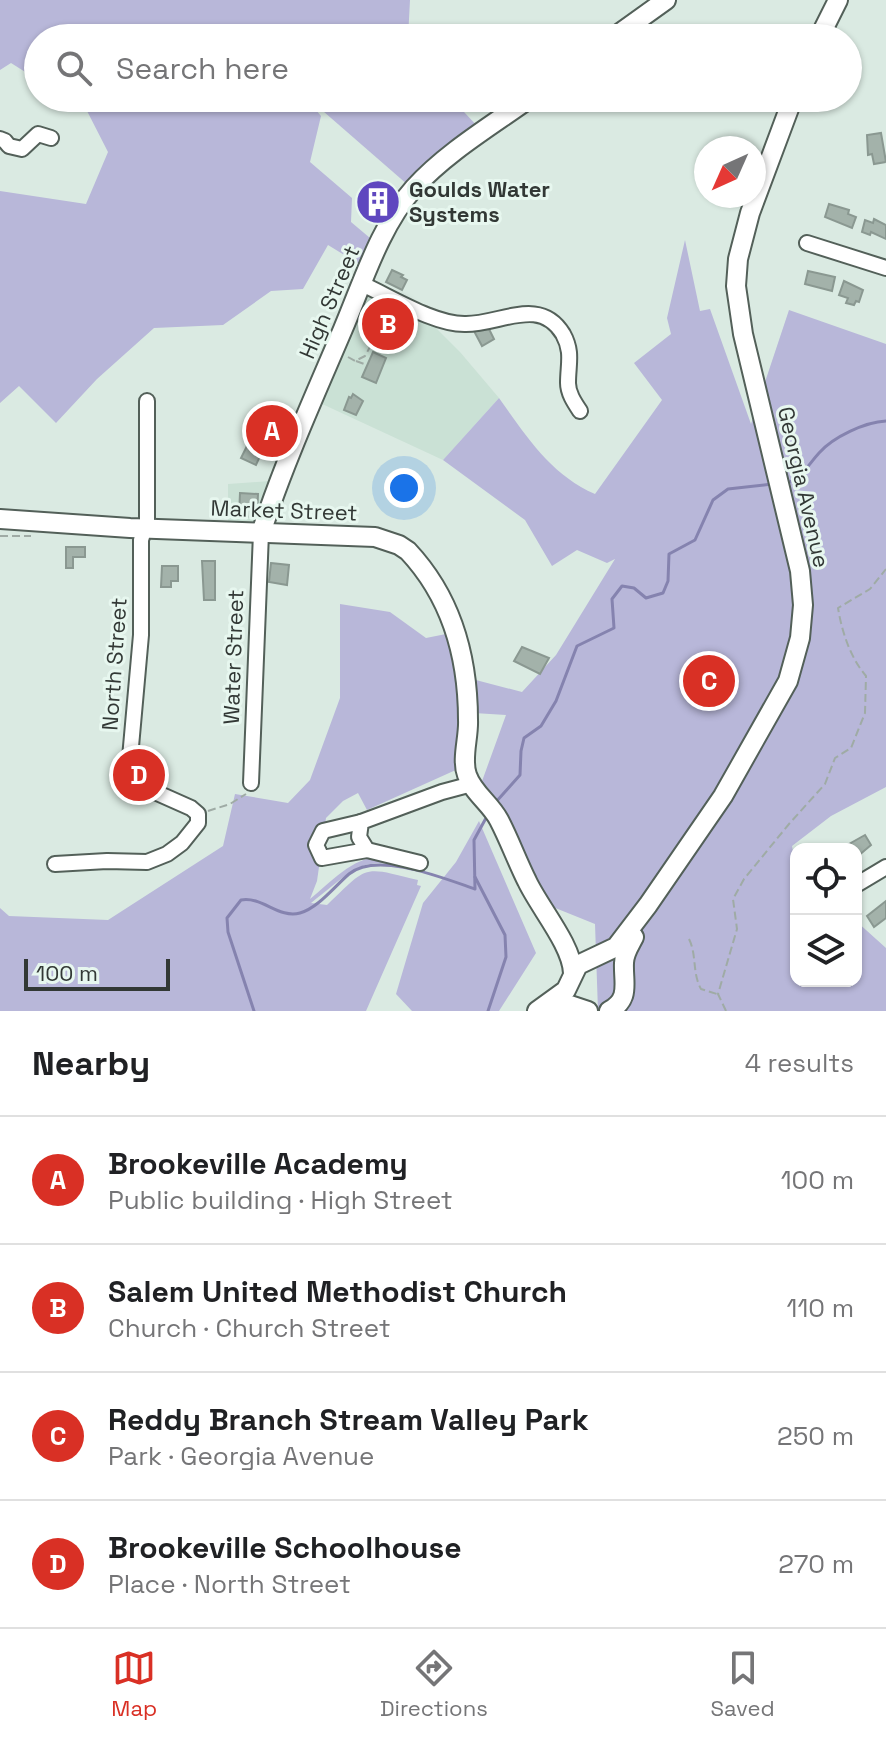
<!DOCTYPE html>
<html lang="en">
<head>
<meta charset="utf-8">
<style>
	body { margin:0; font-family:"Space Grotesk",sans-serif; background:#f2f2f2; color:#202124 }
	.controls { position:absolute; right:24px; bottom:24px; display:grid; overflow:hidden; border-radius:16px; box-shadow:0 2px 6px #0004 }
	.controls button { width:72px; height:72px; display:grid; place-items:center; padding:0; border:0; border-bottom:2px solid #e0e0e0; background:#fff; color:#202124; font:40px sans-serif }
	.compass { position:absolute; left:694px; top:136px; width:72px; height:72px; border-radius:50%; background:#fff; box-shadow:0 2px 6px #0004; rotate:225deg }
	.scale { position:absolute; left:24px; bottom:20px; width:146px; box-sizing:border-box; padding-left:8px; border:4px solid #323835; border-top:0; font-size:22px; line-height:28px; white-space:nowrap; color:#323835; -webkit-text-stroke:6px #e7f7ef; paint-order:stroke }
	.you { position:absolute; left:404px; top:488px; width:28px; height:28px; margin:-20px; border:6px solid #fff; border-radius:50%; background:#1a73e8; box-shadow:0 0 0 12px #1a73e833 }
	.badge { display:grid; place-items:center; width:52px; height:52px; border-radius:50%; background:#d93025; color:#fff; font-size:26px; font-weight:700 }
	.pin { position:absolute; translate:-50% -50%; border:4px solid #fff; box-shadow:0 2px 8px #0006 }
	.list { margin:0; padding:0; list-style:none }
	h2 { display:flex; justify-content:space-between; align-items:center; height:104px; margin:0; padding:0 32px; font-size:34px }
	h2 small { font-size:26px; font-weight:400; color:#757577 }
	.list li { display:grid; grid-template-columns:52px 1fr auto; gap:24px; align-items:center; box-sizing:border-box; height:128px; padding:0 32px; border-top:2px solid #e0e0e0 }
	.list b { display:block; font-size:30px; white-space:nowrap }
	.list p { margin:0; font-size:26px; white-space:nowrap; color:#757577 }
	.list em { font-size:26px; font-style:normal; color:#757577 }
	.icon { flex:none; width:44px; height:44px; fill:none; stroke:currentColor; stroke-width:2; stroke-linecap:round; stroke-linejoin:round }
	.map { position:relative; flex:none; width:886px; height:1011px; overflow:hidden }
	.search { position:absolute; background:#fff; box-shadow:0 2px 6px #0004; left:24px; right:24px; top:24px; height:88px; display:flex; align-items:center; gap:20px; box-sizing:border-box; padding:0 28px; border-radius:44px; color:#757577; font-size:30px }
	.sheet { height:616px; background:#fff }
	nav { display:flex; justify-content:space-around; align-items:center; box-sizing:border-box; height:112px; border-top:2px solid #e0e0e0; background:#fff; font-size:22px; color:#757577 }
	nav a { display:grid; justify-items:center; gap:4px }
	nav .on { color:#d93025 }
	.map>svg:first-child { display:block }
	.built { fill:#cae1d5 }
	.green { fill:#b8b7d9 }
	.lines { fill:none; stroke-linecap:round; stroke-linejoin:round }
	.stream { stroke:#8583af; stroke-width:3 }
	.building { fill:#a3b2aa; stroke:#8a9891; stroke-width:2 }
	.minor-casing { stroke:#536059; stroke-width:18 }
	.major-casing { stroke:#536059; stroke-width:22 }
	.path { stroke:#9faba5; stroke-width:2; stroke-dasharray:8 4; stroke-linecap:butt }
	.minor { stroke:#fff; stroke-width:14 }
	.major { stroke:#fff; stroke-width:18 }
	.labels { text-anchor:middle; stroke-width:6; stroke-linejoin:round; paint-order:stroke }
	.poi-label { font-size:22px; font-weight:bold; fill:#323835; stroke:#e7f7ef; text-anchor:start }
	.street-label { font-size:22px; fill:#323835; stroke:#e7f7ef }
</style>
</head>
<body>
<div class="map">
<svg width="886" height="1011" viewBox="0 0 886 1011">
	<rect width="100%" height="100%" fill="#daeae2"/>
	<g class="built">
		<polygon points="369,291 426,318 460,352 499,398 443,460 320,403"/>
		<polygon points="270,481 256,525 228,526 228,484"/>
	</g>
	<g class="green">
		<polygon points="0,0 410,0 408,38 38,38 38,80 11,63 0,70"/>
		<polygon points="69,98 306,98 321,116 310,162 352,198 351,222 370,238 359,264 328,245 303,289 271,291 223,325 154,328 97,379 56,423 19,386 0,403 0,191 86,204 108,152 85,107"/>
		<polygon points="308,98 451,98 478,127 408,185"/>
		<path d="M685,240L700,311L710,309L751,424L789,310L886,344V787L831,816L792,846L796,869V981H856V921L886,948V1011H598L595,924L533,899L477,795L506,715L474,713L472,679L522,692L556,655L615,559L607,563L577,550L552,566L525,520L443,460L499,398C526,436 551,475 595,494L662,400L634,363L671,334L667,318Z"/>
		<path d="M340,604L390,612L426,638L451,633L462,694L458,769L367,810L358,793L343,801L326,818L317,881L310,899C331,882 356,853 386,857C398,859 410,865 422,868L420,871C359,853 357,868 311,903L327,905C369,865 361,866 418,880L417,885L421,886L366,1011H0V908L9,916L108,920L223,846L235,794L288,803L310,780L340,698Z"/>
		<polygon points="479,821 536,953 499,1011 412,1011 396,994 423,903 456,862"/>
	</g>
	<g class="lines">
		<g class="stream">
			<path d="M788,483C802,477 809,464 819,453C833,437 865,422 886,421"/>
			<polyline points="495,803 520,775 521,751 524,738 541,726 556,701 577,646 614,628 612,599 622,586 634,588 646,598 663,593 668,581 669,554 695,540 713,500 728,489 772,484"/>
			<polyline points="475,877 505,935 506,957 488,1011"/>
			<path d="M254,1011L228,932L227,918L241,900C262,896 279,919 300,913C318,908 335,886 349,874C377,851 443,878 475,889L474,840L486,818"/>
		</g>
	</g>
	<g class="building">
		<polygon points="881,133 886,162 874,164 872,154 868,155 867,135"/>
		<polygon points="373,188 392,200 383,215 364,204"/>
		<polygon points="829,204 849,210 848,214 856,217 852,228 825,217"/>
		<polygon points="874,219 886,225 886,239 871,232 870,235 862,232 865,220 873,223"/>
		<polygon points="392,270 403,275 401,277 407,280 402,290 386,282"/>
		<polygon points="808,271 835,277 832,291 805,284"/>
		<polygon points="844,281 863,290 859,302 856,301 854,305 846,303 848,298 839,295"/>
		<polygon points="370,306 401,320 392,341 381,336 385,327 365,318"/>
		<polygon points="487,325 494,339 482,346 474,331"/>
		<polygon points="373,352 386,358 376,383 362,377"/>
		<polygon points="353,394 363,401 356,415 344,410 349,397 351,398"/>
		<polygon points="256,416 285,427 279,442 251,427"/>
		<polygon points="247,446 261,454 256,465 241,458"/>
		<polygon points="240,493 258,494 257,517 239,516"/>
		<polygon points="66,547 85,547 85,557 73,557 73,568 66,568"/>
		<polygon points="202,561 215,561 215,600 204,600"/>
		<polygon points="271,563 289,565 287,585 269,582"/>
		<polygon points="162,566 178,566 178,581 171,581 171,587 161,587"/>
		<polygon points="522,647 549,658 540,674 514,661"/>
		<polygon points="865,835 871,845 858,856 856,849 842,848"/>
		<polygon points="886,901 886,918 874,927 867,916"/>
	</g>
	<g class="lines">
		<g class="minor-casing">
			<g id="minor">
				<polyline points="0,139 5,141 9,146 22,149 38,134 51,138"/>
				<polyline points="807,243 886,268"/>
				<path d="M362,284C391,297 435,325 466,324C501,324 540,296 563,334C573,352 568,364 568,383C568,393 574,402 580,411"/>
				<polyline points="251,783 261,533"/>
				<polyline points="361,822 323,831 316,845 322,858 367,850"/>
				<polyline points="420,863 367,850 359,837 361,822 442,792 472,784"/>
				<polyline points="55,864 107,861 147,862 167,854 182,843 198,823 198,814 191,808 128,780 141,635 141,540 147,521 147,401"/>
				<polyline points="856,885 886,867"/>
			</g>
		</g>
		<g class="major-casing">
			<g id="major">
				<polyline points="613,38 666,0"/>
				<polyline points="819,38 838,0"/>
				<path d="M0,519L130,528L375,537L399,545L408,551C452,598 468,657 468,720C469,737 461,759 467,775C473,793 490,803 499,820C509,839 517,861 527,881C539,907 572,945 573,973"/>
				<path d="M261,533C284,463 314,397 343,329C363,282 380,226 414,188C447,152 491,126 530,98"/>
				<polyline points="537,1011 566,990 578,965 616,947 648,905 723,796 788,681 800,638 803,605 800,571 743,334 736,286 738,259 750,213 793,98"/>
				<polyline points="550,1011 570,1005 588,1011"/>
				<path d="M609,1011C631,999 623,983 624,963C624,953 630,945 634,937"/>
			</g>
		</g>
		<g class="path">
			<polyline points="384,343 391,349"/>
			<polyline points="372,345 388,353"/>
			<polyline points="348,357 355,361 365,356 380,329 383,330"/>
			<polyline points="356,361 367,365"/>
			<polyline points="0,536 31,536"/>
			<polyline points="208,811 230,804 246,794"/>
			<path d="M689,939C697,955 692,973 701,989L717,994"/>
			<path d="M726,1011L718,994L737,929L733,899L744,879L789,824L825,784L835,758L851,748L865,713L866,676C850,657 842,632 838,608L870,589L886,569"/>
		</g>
		<use href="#minor" class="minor"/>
		<use href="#major" class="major"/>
	</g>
	<defs>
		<g id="building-disc" transform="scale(2.3)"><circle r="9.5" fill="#5f47bf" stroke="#e7f7ef"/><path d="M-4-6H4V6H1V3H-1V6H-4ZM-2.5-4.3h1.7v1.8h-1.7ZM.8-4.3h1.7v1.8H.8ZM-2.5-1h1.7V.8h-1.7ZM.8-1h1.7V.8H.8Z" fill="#fff"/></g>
	</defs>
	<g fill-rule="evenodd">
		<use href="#building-disc" x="378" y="202"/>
	</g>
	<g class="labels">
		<g class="poi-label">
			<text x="409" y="197">Goulds Water<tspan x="409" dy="25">Systems</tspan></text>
		</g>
		<g class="street-label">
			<text transform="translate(329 302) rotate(-67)" y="8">High Street</text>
			<text transform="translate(804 487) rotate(77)" y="8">Georgia Avenue</text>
			<text transform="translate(284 510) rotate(2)" y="8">Market Street</text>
			<text transform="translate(233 657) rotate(-88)" y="8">Water Street</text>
			<text transform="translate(114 664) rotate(-86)" y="8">North Street</text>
		</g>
	</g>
</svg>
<div class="controls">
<button><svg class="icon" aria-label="locate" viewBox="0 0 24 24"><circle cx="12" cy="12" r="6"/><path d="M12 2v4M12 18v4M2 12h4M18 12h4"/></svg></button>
<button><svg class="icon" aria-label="layers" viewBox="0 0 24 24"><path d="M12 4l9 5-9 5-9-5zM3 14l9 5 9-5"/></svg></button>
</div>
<svg class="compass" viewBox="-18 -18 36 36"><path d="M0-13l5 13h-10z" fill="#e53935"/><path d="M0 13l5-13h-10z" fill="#757577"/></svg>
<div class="scale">100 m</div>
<div class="you"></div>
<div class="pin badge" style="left:272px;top:431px">A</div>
<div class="pin badge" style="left:388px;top:324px">B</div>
<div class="pin badge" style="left:709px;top:681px">C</div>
<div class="pin badge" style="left:139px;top:775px">D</div>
<div class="search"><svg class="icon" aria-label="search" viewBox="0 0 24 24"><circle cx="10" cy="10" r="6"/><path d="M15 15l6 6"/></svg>Search here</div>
</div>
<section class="sheet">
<h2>Nearby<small>4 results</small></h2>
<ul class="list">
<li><span class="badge">A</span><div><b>Brookeville Academy</b><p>Public building · High Street</p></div><em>100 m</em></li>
<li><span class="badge">B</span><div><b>Salem United Methodist Church</b><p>Church · Church Street</p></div><em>110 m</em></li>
<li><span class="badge">C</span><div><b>Reddy Branch Stream Valley Park</b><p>Park · Georgia Avenue</p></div><em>250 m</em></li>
<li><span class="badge">D</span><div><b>Brookeville Schoolhouse</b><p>Place · North Street</p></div><em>270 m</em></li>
</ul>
</section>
<nav>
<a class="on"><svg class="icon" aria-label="map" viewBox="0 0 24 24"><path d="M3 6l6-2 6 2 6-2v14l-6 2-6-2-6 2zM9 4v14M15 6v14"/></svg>Map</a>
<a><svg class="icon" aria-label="directions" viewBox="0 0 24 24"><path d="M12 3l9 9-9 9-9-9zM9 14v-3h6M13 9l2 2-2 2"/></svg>Directions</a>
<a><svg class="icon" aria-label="saved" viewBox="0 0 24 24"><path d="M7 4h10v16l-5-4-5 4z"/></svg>Saved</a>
</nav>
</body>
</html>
